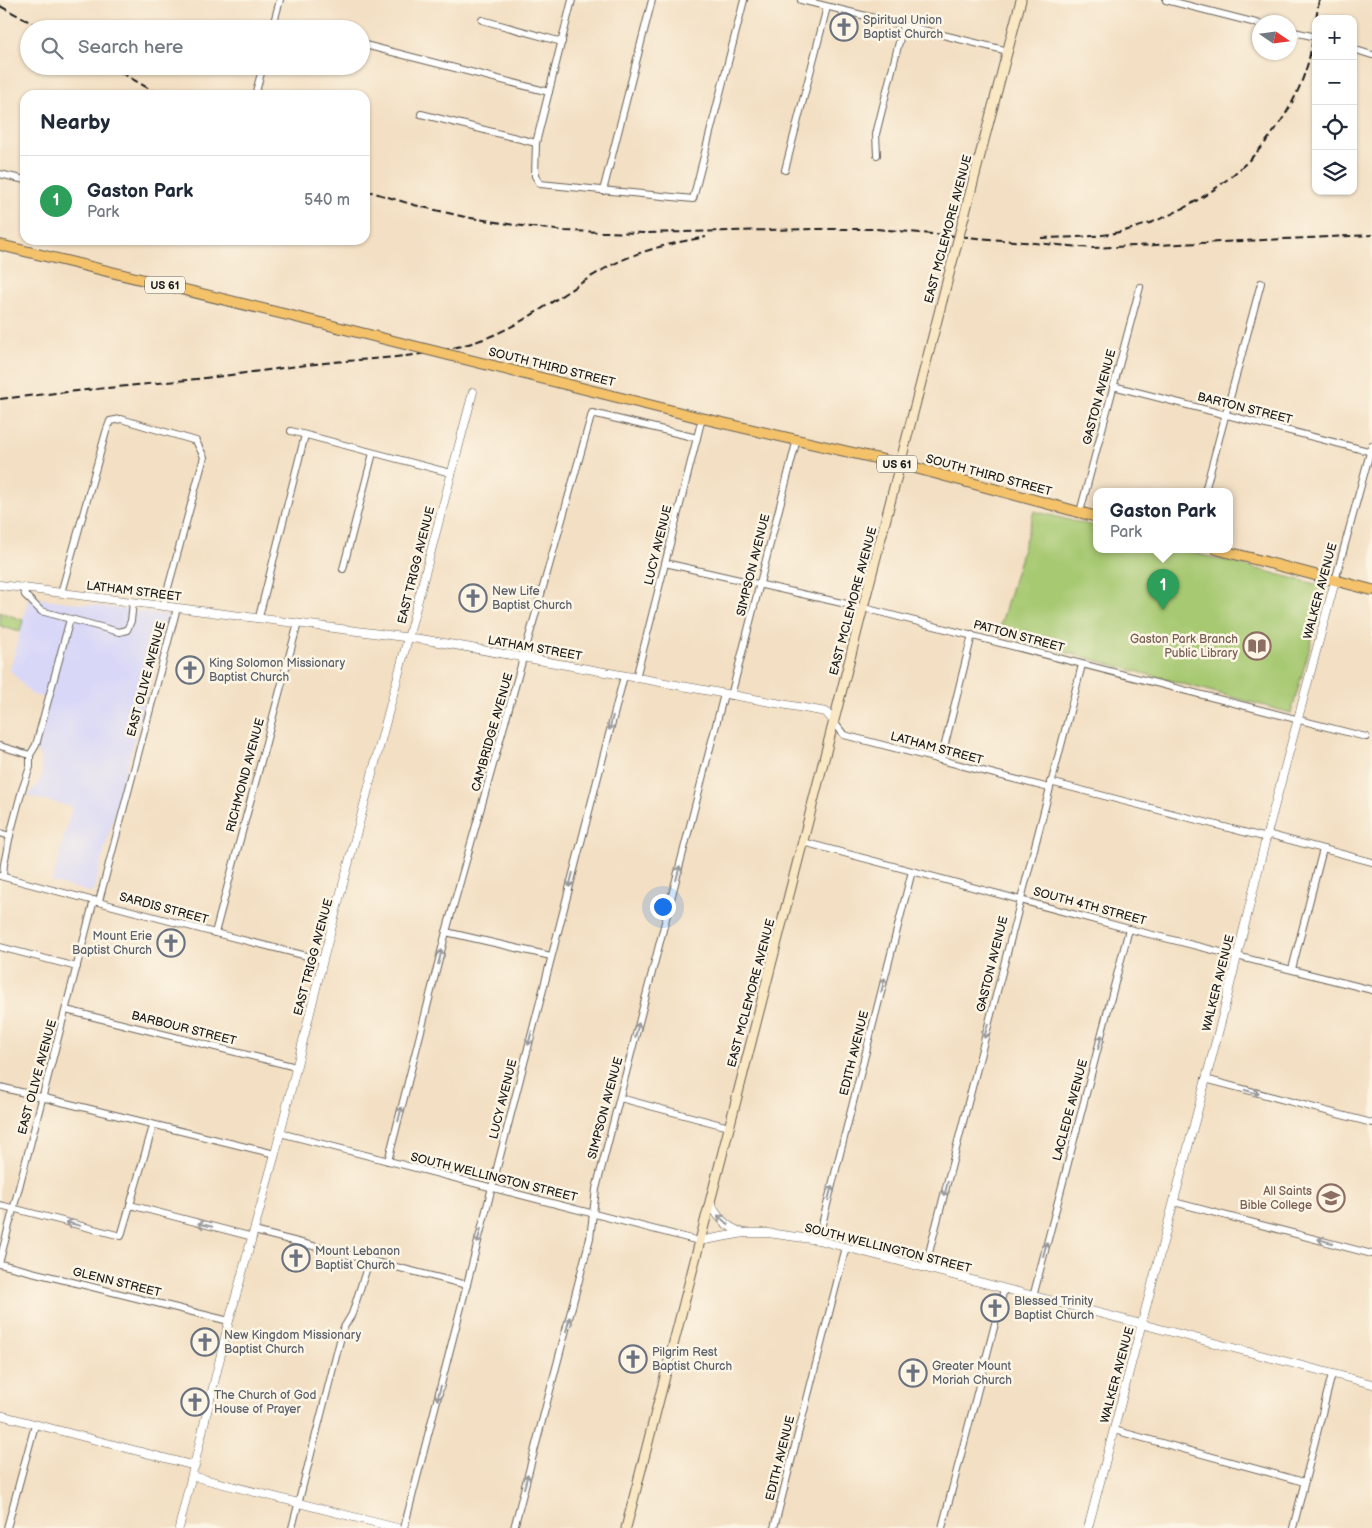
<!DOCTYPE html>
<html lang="en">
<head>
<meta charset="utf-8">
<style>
	body { margin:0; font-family:"Balsamiq Sans",sans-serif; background:#f2f2f3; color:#1f2937 }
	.controls { position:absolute; right:15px; top:15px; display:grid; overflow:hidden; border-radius:10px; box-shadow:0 1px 4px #0004 }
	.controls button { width:45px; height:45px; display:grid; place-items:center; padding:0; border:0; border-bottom:1px solid #e0e1e3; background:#fff; color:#1f2937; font:25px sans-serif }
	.compass { position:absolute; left:1252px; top:15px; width:45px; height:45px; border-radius:50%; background:#fff; box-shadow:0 1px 4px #0004; rotate:103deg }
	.you { position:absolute; left:662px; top:906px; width:18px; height:18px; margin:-12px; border:4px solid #fff; border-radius:50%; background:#1a73e8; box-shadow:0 0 0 8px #1a73e833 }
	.badge { display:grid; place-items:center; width:32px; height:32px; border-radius:50%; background:#2563eb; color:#fff; font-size:16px; font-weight:700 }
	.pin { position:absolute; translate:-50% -41px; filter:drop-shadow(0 1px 2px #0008) }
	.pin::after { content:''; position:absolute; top:26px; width:18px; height:15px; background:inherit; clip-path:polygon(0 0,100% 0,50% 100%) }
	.popup { position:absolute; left:1093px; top:488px; width:140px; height:65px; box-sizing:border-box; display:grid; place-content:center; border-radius:10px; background:#fff; filter:drop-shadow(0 1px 4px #0005); font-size:16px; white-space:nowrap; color:#747a83 }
	.popup b { font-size:19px; color:#1f2937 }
	.popup::after { content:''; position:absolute; left:50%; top:100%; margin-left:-10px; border:10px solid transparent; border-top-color:#fff }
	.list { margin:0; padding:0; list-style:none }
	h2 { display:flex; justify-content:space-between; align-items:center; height:65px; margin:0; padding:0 20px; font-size:21px }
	h2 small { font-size:16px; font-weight:400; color:#747a83 }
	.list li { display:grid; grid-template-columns:32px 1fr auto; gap:15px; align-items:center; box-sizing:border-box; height:90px; padding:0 20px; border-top:1px solid #e0e1e3 }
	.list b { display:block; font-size:19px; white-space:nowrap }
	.list p { margin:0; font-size:16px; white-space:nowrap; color:#747a83 }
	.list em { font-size:16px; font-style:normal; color:#747a83 }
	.icon { flex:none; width:28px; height:28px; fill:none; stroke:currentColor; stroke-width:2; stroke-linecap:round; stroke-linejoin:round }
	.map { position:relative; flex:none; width:1372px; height:1528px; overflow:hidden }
	.search { position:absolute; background:#fff; box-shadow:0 1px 4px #0004; left:20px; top:20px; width:350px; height:55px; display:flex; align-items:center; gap:12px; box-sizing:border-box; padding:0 18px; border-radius:28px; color:#747a83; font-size:19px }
	.panel { position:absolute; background:#fff; box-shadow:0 1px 4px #0004; left:20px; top:90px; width:350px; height:155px; border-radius:15px }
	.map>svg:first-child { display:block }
	.built { fill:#d8d7f8 }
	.green { fill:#a7c972; stroke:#627247 }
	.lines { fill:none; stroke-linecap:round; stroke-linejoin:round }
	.minor-casing { stroke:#676056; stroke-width:8 }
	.tertiary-casing { stroke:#676056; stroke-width:9 }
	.secondary-casing { stroke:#676056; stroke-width:11 }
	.primary-casing { stroke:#676056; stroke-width:12 }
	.minor { stroke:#fff; stroke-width:6 }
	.tertiary { stroke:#fff; stroke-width:8 }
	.secondary { stroke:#fae7c3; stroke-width:9 }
	.primary { stroke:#f3c26a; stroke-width:10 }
	.rail { stroke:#1c1c1c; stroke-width:2; stroke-dasharray:8 4; stroke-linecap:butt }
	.secondary-bridge-casing { stroke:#676056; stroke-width:11; stroke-linecap:butt }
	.primary-bridge-casing { stroke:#676056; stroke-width:12; stroke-linecap:butt }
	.secondary-bridge { stroke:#fae7c3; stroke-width:9 }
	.primary-bridge { stroke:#f3c26a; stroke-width:10 }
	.oneway { stroke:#999 }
	.labels { text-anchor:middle; stroke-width:5; stroke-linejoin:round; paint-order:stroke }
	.shield { fill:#fcf5e5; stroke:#5f5d58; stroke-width:1 }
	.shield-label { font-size:11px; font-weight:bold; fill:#1c1c1c }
	.worship-label { font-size:12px; fill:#5b616d; stroke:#fcf5e5; text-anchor:start }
	.street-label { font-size:12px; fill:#1c1c1c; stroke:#fcf5e5 }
	.education-label { font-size:12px; fill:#785e54; stroke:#fcf5e5; text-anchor:end }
</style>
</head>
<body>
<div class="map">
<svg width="1372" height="1528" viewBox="0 0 1372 1528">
	<rect width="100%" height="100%" fill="#fcf5e5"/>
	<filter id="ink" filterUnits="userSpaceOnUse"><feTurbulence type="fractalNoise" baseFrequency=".02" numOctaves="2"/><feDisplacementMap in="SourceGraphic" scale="10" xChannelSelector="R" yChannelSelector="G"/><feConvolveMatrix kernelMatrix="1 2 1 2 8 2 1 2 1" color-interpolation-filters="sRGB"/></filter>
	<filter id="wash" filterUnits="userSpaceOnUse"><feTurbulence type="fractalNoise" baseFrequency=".0096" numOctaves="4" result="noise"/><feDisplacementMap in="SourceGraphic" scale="20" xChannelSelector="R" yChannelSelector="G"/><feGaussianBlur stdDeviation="1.12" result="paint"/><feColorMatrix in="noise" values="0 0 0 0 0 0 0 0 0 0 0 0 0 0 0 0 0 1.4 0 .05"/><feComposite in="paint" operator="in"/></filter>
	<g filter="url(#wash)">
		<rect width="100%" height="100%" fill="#f3dfc3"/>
		<polygon class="built" points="29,597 168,615 93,893 52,882 72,807 28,796 40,780 42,773 40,758 37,751 32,748 45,698 31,694 10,670"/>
		<g class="green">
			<polygon points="1034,511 1097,527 1097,549 1179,549 1327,587 1291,713 998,634"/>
			<polygon points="0,612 23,620 20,632 0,626"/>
		</g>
	</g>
	<g filter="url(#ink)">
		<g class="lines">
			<g class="minor-casing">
				<g id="minor">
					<polyline points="572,0 536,143 535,176 540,184 693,199 744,0"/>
					<polyline points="801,0 1008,51"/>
					<polyline points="1166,0 1260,24"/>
					<polyline points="482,20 562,42"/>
					<polyline points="274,22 302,29"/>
					<polyline points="272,29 280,0"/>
					<polyline points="1290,31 1316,37"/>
					<polyline points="361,44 549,92"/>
					<polyline points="1353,49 1372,55"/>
					<polyline points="255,95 263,66"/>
					<polyline points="421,114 536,143"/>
					<polyline points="877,155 876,134 903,26"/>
					<polyline points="785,170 827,7"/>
					<polyline points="0,174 25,180"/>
					<polyline points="603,191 652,0"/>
					<polyline points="1113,386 1372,452"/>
					<polyline points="291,431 451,473"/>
					<polyline points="1205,491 1261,283"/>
					<polyline points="1080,512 1140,287"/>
					<polyline points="665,563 864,608 1366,737"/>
					<polyline points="343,569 373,453"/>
					<polyline points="1335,581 1372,445"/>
					<polyline points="23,588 25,595 41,611 119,632 127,630 131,621 133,602"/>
					<polyline points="61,593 106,432 110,421 121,419 196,441 204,457 163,606"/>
					<polyline points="259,617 305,435"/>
					<polyline points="636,678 702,418"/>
					<polyline points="731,696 797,439"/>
					<polyline points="834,722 844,735 1049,788"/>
					<polyline points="0,746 30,755"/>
					<polyline points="941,760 972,635"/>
					<polyline points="1050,782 1267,838"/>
					<polyline points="0,833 10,836"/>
					<polyline points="1267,834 1372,862"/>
					<polyline points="803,842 1129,929 1372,990"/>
					<polyline points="0,876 215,933 323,960"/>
					<polyline points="3,876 4,864 10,835 22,790 30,767 30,755 36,745 70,619"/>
					<polyline points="99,901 177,608"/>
					<polyline points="446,932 551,956"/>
					<polyline points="215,933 298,623"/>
					<polyline points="0,947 77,967"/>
					<polyline points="1292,969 1323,849"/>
					<polyline points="66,1010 296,1067"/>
					<polyline points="1205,1079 1372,1123"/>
					<polyline points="0,1087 275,1154"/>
					<polyline points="620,1098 729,1127"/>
					<polyline points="280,1133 699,1241"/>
					<polyline points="388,1161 446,932 592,413 697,438"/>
					<polyline points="1174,1202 1372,1254"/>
					<polyline points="0,1205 121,1236 153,1126"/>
					<polyline points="130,1205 253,1237"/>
					<polyline points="254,1231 467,1285"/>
					<polyline points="818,1240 912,871"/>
					<polyline points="0,1260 94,900"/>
					<polyline points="0,1264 229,1321"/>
					<polyline points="925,1268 1082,665"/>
					<polyline points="1033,1297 1129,929"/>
					<polyline points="1114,1430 1304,1482"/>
					<polyline points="7,1528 35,1425"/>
					<polyline points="292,1528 343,1329 352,1314 369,1261"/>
					<polyline points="404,1528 624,676"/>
					<polyline points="514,1528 590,1238 596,1189 724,694"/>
					<polyline points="774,1528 846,1247"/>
					<polyline points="942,1528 1004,1289"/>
					<polyline points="1293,1528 1332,1374"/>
				</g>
			</g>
			<g class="tertiary-casing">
				<g id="tertiary">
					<polyline points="0,585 427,640 826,712 834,722"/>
					<path d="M710,1201C715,1215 727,1228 742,1232"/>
					<polyline points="699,1241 744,1233 768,1233 818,1240 1372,1384"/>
					<polyline points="0,1415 195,1466"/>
					<polyline points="192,1476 397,1528"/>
					<polyline points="179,1528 229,1321 275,1154 323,960 473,392"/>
					<polyline points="1088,1528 1222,1018 1267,834 1335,581"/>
				</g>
			</g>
			<g class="secondary-casing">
				<g id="secondary">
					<polyline points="983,144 1021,0"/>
					<polyline points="626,1528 942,301"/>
				</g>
			</g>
			<g class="primary-casing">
				<g id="primary">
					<polyline points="0,245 329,325"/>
					<polyline points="697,417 901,464 1097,517"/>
					<polyline points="1216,549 1372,590"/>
				</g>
			</g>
			<use href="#minor" class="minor"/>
			<use href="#tertiary" class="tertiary"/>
			<use href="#secondary" class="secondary"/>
			<use href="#primary" class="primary"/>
			<g class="rail">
				<polyline points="0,6 43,29"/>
				<polyline points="1316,19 1319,0"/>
				<polyline points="110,66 160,95"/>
				<polyline points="365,190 414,205 465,217 515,225 565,231 644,233 813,229 876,229 1092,248 1372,235"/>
				<path d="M1041,238C1068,237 1097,238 1124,231C1203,211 1279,151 1305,72C1311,56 1313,37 1316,20"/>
				<path d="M0,399C71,391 143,385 214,377C247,373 281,368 315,364C365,358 418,359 468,344C520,330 559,294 606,268C637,251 671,243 706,237"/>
			</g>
			<g class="secondary-bridge-casing">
				<polyline id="secondary-bridge" points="942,301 983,144"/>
			</g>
			<g class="primary-bridge-casing">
				<polyline id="primary-bridge" points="329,325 697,417"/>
			</g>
			<use href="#secondary-bridge" class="secondary-bridge"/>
			<use href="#primary-bridge" class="primary-bridge"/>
		</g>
		<defs><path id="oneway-shaft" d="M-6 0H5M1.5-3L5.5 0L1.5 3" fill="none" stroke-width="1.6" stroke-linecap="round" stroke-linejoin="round" transform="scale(1.25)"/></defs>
		<g class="oneway">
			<use href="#oneway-shaft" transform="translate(611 723) rotate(104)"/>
			<use href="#oneway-shaft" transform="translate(678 873) rotate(-75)"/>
			<use href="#oneway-shaft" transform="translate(571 880) rotate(104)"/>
			<use href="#oneway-shaft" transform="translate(440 957) rotate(-76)"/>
			<use href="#oneway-shaft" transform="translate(883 985) rotate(-76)"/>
			<use href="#oneway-shaft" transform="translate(637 1030) rotate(-76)"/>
			<use href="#oneway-shaft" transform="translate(986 1031) rotate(104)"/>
			<use href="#oneway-shaft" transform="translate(530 1038) rotate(104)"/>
			<use href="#oneway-shaft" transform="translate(1100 1042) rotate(-75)"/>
			<use href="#oneway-shaft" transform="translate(1252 1092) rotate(15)"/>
			<use href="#oneway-shaft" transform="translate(400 1114) rotate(-76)"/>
			<use href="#oneway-shaft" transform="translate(946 1189) rotate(104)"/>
			<use href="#oneway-shaft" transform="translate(830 1193) rotate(-76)"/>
			<use href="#oneway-shaft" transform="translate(723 1220) rotate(-139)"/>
			<use href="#oneway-shaft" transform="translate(73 1224) rotate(-166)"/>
			<use href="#oneway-shaft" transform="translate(205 1225) rotate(-166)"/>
			<use href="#oneway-shaft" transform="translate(479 1236) rotate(104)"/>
			<use href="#oneway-shaft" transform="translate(1325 1241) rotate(-165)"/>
			<use href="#oneway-shaft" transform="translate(1045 1249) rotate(-75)"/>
			<use href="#oneway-shaft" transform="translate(568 1324) rotate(-75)"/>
			<use href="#oneway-shaft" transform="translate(439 1393) rotate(105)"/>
			<use href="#oneway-shaft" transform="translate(526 1481) rotate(-75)"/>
		</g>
	</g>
	<defs>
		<g id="church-ring" transform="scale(1.4375)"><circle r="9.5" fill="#fcf5e5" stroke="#6b7280" stroke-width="1.5"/><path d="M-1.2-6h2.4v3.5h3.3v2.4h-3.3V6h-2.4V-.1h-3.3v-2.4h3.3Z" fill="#6b7280"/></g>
		<g id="library-ring" transform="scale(1.4375)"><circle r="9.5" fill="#fcf5e5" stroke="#8d6e63" stroke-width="1.5"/><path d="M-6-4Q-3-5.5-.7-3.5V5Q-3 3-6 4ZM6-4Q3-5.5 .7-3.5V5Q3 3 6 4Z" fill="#8d6e63"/></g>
		<g id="school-ring" transform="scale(1.4375)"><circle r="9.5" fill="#fcf5e5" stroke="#8d6e63" stroke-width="1.5"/><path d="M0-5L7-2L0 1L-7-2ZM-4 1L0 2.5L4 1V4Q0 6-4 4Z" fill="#8d6e63"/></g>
	</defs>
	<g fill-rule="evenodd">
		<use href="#church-ring" x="844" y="27"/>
		<use href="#church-ring" x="473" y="598"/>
		<use href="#library-ring" x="1257" y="646"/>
		<use href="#church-ring" x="190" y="670"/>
		<use href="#church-ring" x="171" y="943"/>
		<use href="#school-ring" x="1331" y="1198"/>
		<use href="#church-ring" x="296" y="1258"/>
		<use href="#church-ring" x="995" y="1308"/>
		<use href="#church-ring" x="205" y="1342"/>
		<use href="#church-ring" x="633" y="1359"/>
		<use href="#church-ring" x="913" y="1373"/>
		<use href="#church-ring" x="195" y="1402"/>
	</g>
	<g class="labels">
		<g class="shield">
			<rect x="145" y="276.5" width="40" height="17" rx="4"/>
			<rect x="877" y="455.5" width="40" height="17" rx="4"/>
		</g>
		<g class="shield-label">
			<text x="165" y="289">US 61</text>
			<text x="897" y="468">US 61</text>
		</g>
		<g class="worship-label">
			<text x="863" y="24">Spiritual Union<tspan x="863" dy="14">Baptist Church</tspan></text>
			<text x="492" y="595">New Life<tspan x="492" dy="14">Baptist Church</tspan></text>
			<text x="209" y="667">King Solomon Missionary<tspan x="209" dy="14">Baptist Church</tspan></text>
			<text x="152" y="940" text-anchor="end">Mount Erie<tspan x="152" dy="14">Baptist Church</tspan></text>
			<text x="315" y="1255">Mount Lebanon<tspan x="315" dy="14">Baptist Church</tspan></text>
			<text x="1014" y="1305">Blessed Trinity<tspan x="1014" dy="14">Baptist Church</tspan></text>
			<text x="224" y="1339">New Kingdom Missionary<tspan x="224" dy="14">Baptist Church</tspan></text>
			<text x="652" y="1356">Pilgrim Rest<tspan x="652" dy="14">Baptist Church</tspan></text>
			<text x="932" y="1370">Greater Mount<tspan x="932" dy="14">Moriah Church</tspan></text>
			<text x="214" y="1399">The Church of God<tspan x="214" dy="14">House of Prayer</tspan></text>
		</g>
		<g class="street-label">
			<text transform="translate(948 229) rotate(-75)" y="4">EAST MCLEMORE AVENUE</text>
			<text transform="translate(552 367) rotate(14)" y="4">SOUTH THIRD STREET</text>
			<text transform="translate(1099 397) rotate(-75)" y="4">GASTON AVENUE</text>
			<text transform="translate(1245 408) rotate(14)" y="4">BARTON STREET</text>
			<text transform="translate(989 475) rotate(15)" y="4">SOUTH THIRD STREET</text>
			<text transform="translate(658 545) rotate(-76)" y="4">LUCY AVENUE</text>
			<text transform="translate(416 565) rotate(-76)" y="4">EAST TRIGG AVENUE</text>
			<text transform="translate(753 565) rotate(-76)" y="4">SIMPSON AVENUE</text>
			<text transform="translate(134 591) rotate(7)" y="4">LATHAM STREET</text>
			<text transform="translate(1320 591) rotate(-75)" y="4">WALKER AVENUE</text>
			<text transform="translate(853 601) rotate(-75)" y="4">EAST MCLEMORE AVENUE</text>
			<text transform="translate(1019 636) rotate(15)" y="4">PATTON STREET</text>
			<text transform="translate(535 648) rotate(10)" y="4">LATHAM STREET</text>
			<text transform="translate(146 679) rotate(-75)" y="4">EAST OLIVE AVENUE</text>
			<text transform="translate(492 732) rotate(-74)" y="4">CAMBRIDGE AVENUE</text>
			<text transform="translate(937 748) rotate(15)" y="4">LATHAM STREET</text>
			<text transform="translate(245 775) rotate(-75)" y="4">RICHMOND AVENUE</text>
			<text transform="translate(1090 906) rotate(15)" y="4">SOUTH 4TH STREET</text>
			<text transform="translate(164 908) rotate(15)" y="4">SARDIS STREET</text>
			<text transform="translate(313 957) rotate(-75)" y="4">EAST TRIGG AVENUE</text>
			<text transform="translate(992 964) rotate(-76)" y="4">GASTON AVENUE</text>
			<text transform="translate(1218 983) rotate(-76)" y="4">WALKER AVENUE</text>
			<text transform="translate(751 993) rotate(-75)" y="4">EAST MCLEMORE AVENUE</text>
			<text transform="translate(184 1028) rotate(14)" y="4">BARBOUR STREET</text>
			<text transform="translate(854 1053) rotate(-76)" y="4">EDITH AVENUE</text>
			<text transform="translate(37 1077) rotate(-75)" y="4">EAST OLIVE AVENUE</text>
			<text transform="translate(503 1099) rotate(-76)" y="4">LUCY AVENUE</text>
			<text transform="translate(605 1108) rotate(-75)" y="4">SIMPSON AVENUE</text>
			<text transform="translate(1070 1110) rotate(-75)" y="4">LACLEDE AVENUE</text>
			<text transform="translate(494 1177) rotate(14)" y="4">SOUTH WELLINGTON STREET</text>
			<text transform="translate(888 1248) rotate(14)" y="4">SOUTH WELLINGTON STREET</text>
			<text transform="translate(117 1282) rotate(14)" y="4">GLENN STREET</text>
			<text transform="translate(1117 1375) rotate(-75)" y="4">WALKER AVENUE</text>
			<text transform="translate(780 1458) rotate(-76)" y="4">EDITH AVENUE</text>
		</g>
		<g class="education-label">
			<text x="1238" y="643">Gaston Park Branch<tspan x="1238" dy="14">Public Library</tspan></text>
			<text x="1312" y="1195">All Saints<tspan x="1312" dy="14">Bible College</tspan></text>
		</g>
	</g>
</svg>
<div class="controls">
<button>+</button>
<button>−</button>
<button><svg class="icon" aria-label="locate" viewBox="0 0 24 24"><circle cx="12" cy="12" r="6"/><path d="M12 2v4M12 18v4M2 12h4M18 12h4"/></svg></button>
<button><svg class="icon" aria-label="layers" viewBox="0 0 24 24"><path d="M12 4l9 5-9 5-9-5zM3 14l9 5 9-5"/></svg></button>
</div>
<svg class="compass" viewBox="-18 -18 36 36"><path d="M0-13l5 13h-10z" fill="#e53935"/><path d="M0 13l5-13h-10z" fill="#747a83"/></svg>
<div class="you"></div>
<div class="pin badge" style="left:1163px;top:610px;background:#2e9e5b">1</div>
<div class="popup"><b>Gaston Park</b>Park</div>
<div class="search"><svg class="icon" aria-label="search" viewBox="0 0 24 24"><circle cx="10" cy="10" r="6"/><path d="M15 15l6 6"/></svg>Search here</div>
<section class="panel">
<h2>Nearby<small></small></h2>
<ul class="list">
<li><span class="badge" style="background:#2e9e5b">1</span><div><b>Gaston Park</b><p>Park</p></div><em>540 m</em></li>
</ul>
</section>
</div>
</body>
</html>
